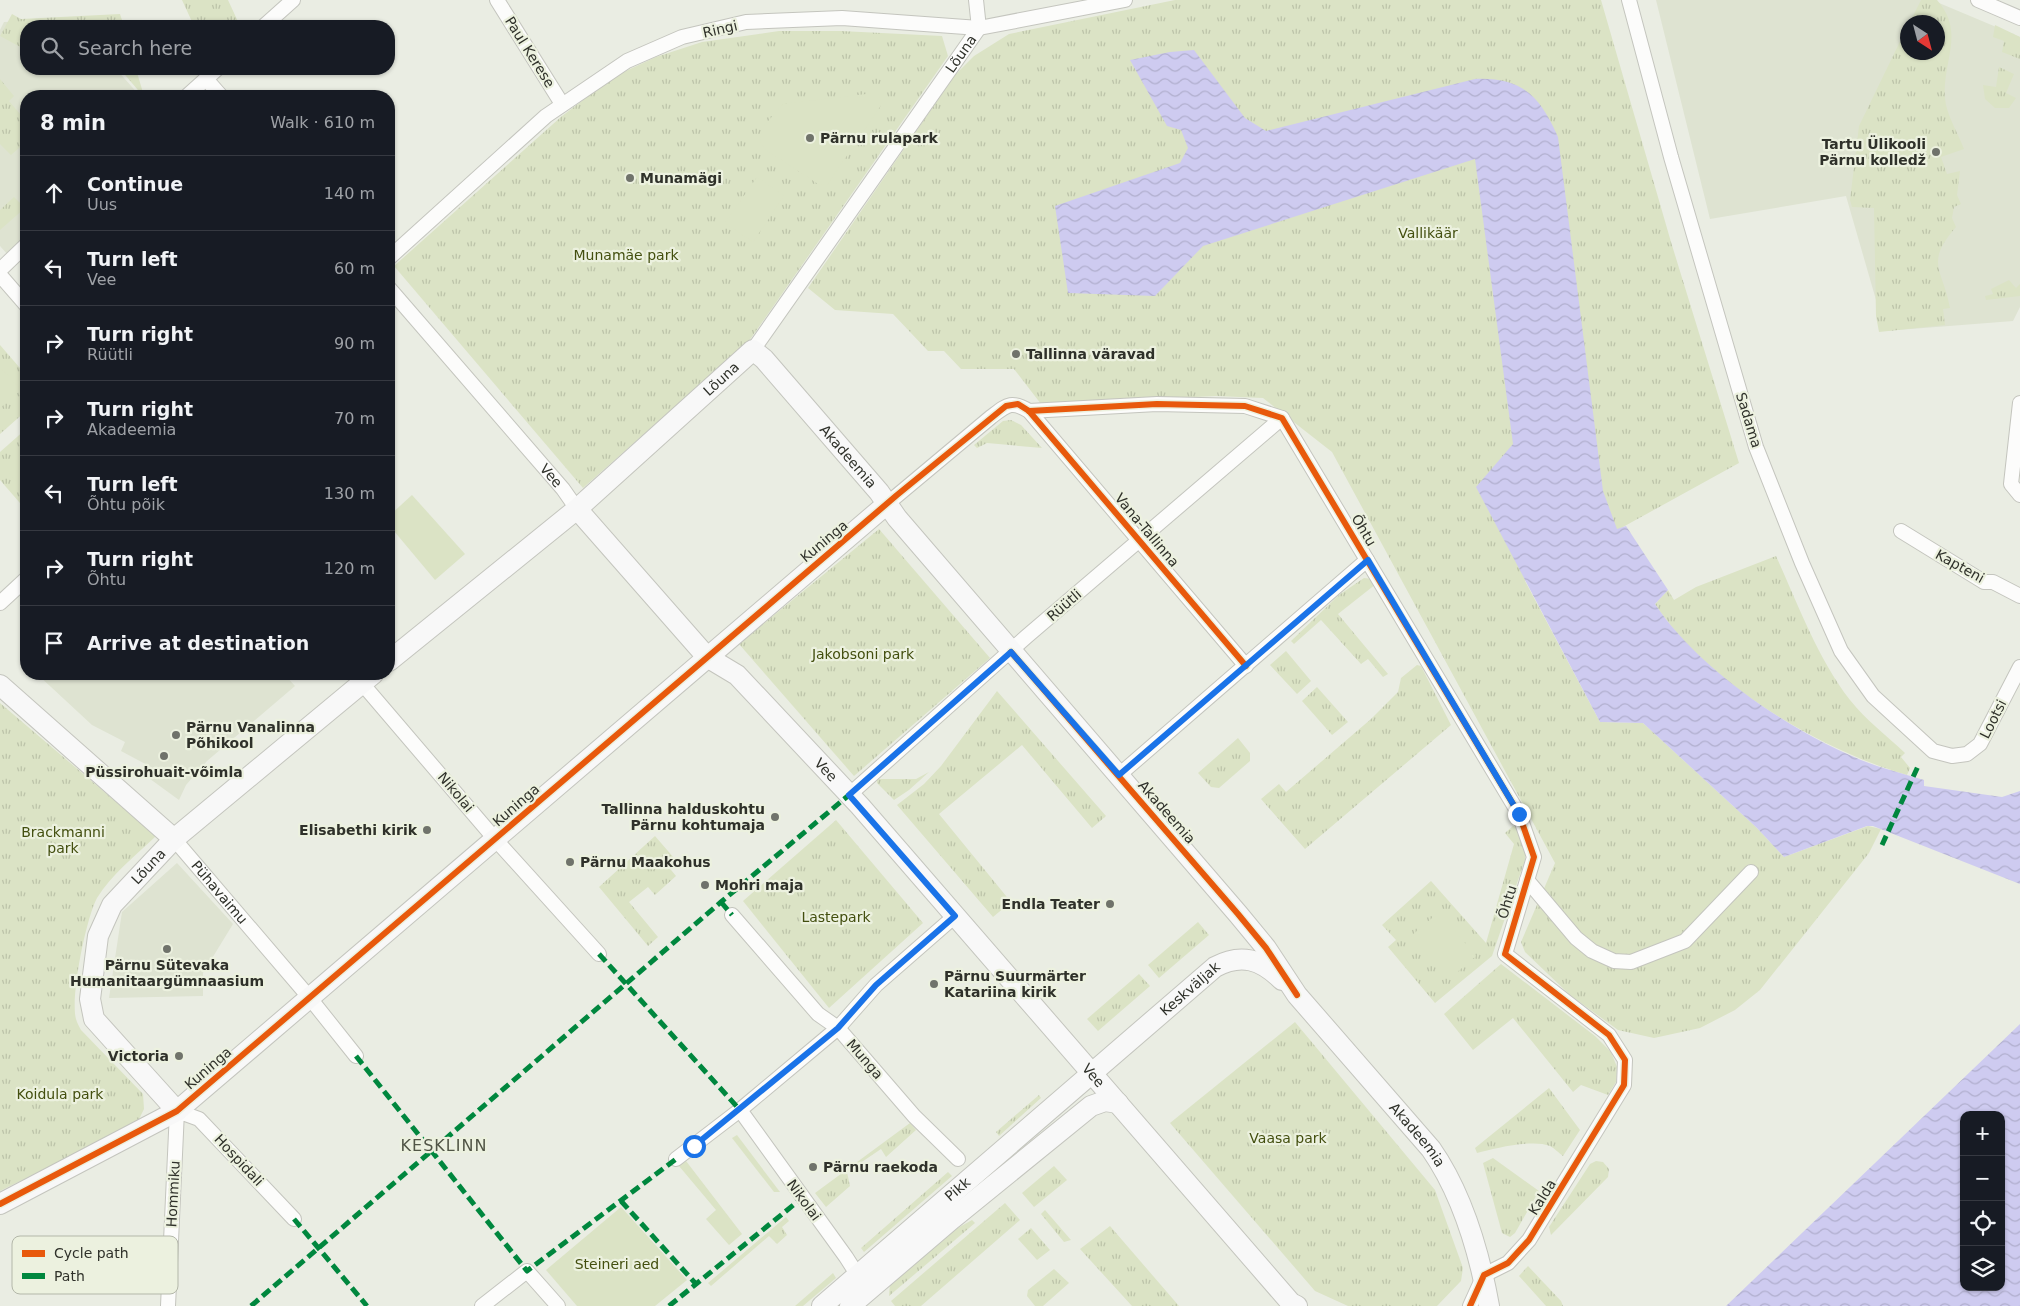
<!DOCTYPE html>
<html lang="en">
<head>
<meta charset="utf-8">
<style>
	body { margin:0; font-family:"DejaVu Sans",sans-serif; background:#20242c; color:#f1f3f6 }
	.controls { position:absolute; right:15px; bottom:15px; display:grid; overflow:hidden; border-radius:10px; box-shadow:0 1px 4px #0004 }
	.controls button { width:45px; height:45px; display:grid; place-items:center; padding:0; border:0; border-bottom:1px solid #363941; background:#171b24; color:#f1f3f6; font:25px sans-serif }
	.compass { position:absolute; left:1900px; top:15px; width:45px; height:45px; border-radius:50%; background:#171b24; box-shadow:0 1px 4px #0004; rotate:144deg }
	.stop { position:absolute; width:15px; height:15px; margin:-11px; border:4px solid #1a73e8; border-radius:50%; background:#fff }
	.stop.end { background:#1a73e8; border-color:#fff; box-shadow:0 1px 5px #0008 }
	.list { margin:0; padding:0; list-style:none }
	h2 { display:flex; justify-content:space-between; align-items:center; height:65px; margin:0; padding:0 20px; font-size:21px }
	h2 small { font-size:16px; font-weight:400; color:#9ea1a6 }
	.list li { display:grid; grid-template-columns:32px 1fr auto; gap:15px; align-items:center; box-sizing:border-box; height:75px; padding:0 20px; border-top:1px solid #363941 }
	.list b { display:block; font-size:19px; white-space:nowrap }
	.list p { margin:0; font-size:16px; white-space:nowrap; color:#9ea1a6 }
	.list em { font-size:16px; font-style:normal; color:#9ea1a6 }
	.icon { flex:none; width:28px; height:28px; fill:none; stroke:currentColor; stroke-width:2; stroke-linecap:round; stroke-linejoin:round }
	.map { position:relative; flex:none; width:2020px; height:1306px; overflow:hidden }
	.search { position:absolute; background:#171b24; box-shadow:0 1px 4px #0004; left:20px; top:20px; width:375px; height:55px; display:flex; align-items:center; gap:12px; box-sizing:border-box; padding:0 18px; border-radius:20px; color:#9ea1a6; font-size:19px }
	.panel { position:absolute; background:#171b24; box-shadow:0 1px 4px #0004; left:20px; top:90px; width:375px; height:590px; border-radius:20px }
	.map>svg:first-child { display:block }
	.built { fill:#dee3d1; fill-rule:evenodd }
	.grass { fill:url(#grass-tufts) }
	.garden { fill:#dbe3c5 }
	.water { fill:url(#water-waves); fill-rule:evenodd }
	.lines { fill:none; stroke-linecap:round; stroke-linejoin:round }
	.street-casing { stroke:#c4c5be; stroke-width:16 }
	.secondary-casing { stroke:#c4c5be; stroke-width:22 }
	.street { stroke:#fcfcfb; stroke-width:14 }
	.secondary { stroke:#f8f8f8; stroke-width:20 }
	.quiet { stroke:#00873e; stroke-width:5; stroke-dasharray:10 5; stroke-linecap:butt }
	.cycleway-casing { stroke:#ecf1df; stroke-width:9 }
	.cycleway { stroke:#e8590c; stroke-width:6 }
	.route { stroke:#1a73e8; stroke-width:6 }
	.poi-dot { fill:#70736b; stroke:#ecf1df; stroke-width:2 }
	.labels { text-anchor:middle; stroke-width:4.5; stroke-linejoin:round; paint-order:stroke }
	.street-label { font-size:14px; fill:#2f312a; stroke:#ecf1df }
	.poi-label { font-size:14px; font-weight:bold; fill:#2f312a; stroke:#ecf1df; text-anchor:start }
	.park-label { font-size:14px; fill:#434f0f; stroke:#ecf1df }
	.quarter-label { font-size:16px; letter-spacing:1px; fill:#515546; stroke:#ecf1df }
	.key { fill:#ecf1df; stroke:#b3b7a9; stroke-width:1 }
	.key-label { font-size:14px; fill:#2f312a }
</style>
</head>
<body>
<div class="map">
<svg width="2020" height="1306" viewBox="0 0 2020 1306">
	<defs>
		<pattern id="grass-tufts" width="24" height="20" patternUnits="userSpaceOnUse" patternTransform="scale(1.25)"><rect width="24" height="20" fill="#dbe3c5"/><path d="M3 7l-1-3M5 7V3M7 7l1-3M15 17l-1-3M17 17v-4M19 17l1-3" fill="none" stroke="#bcc3a9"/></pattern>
		<pattern id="water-waves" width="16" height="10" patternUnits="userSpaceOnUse" patternTransform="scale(1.25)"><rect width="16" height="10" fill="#cecbf0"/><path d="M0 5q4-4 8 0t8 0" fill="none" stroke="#b1afce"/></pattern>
	</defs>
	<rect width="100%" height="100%" fill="#eaede3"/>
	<g class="built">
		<path d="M1656,0H1932L2020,37V307L2013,321L1885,331L1846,196L1710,219ZM1908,22H1938V52H1908Z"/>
		<polygon points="72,20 26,26 26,69 116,69 140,96 26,96 26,240 9,256 0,246 0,30 4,22"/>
		<polygon points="37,674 284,674 295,686 207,761 186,785 179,800 146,776 151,767 121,751 125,742 92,725"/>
		<polygon points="177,863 233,924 203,973 203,996 109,998 122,912"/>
	</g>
	<g class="grass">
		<polygon points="182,0 228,0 240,26 194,26"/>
		<polygon points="1175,0 1601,0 1671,242 1739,463 1525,581 1600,722 1643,723 1757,828 1784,857 1868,826 1881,829 1869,853 1760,990 1735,1010 1700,1028 1654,1038 1618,1030 1570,995 1525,952 1521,942 1555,863 1332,452 1263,398 1216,396 1041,404 1014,369 961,369 944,351 928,351 893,314 835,310 808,288 955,75 974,56 1009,34"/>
		<path d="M1921,0H1937C1966,33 1942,61 1945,98C1946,114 1958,133 1964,149L1941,157L1947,174L1960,171L1957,195L1961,204L1954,207L1952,218L1956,227C1924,264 1943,268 1950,308L1943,309L1945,325L1879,332L1876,316L1874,208L1852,207L1850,200L1859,126L1907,27L1908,52H1938V22H1910Z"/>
		<polygon points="12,14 21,19 120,14 124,26 26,26 26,47 24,49 0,36"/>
		<polygon points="1995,25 2020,37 2020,59 2002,52 2004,41 1993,37"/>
		<polygon points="779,31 841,31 942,36 948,56 749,341 583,488 394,266 562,116 615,76 656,57 702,42"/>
		<polygon points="1999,67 2014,74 2006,93 2016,98 2009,108 1995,108 1985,99 1983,85 1996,87"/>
		<polygon points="120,69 136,69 144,96 143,96"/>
		<polygon points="0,79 14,96 9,101 26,121 26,142 11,155 0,144"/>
		<polygon points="14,197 25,208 0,230 0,210"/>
		<polygon points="2009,280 2016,288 2020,284 2020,296 1986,300 1985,296 1993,294 1991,289"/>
		<polygon points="0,345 26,375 26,411 0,434"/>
		<polygon points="1011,420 1021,425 1042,448 987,443 977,448 974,445 1003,421"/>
		<polygon points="26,429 26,510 0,480 0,452"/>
		<polygon points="879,529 990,658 854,776 739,644"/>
		<path d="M1776,556C1798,604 1817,657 1850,700C1865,719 1887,736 1905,753L1901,757L1910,768L1907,775C1818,749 1706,682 1655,604L1668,590L1674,600L1696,587Z"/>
		<polygon points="1364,578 1372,579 1376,584 1338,614 1388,674 1383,677 1368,659 1361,664 1321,620 1294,644 1291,641 1339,595"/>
		<polygon points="1286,651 1311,681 1297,694 1270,665"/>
		<polygon points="1417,665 1421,666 1451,725 1305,849 1261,799 1279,784 1286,792 1371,719 1398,692 1401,678"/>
		<polygon points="1317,687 1348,722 1332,735 1302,701"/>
		<polygon points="997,691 1106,816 1092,828 1022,745 939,814 1011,902 993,917 897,805 924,784 941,766"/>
		<path d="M0,703L156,836C136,855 111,875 97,898C86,918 70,998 76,1019C77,1023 79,1026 81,1030L143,1094L144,1109L137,1123L0,1191Z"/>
		<polygon points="1238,738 1250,753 1250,761 1219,788 1211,787 1198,773"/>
		<polygon points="929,772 909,790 894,800 877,783 877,779 916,779"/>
		<polygon points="836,820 923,923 829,1008 743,901"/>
		<polygon points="1513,826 1518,828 1526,844 1525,860 1492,956 1435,1003 1388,947 1396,940 1382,925 1431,881 1486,943 1514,844 1505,833"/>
		<polygon points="655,836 674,858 667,865 676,876 655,895 648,887 629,902 658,937 648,946 599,887"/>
		<polygon points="1198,922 1209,935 1159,978 1148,965"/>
		<polygon points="1501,964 1595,1036 1611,1052 1617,1067 1616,1082 1608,1095 1581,1085 1573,1092 1513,1018 1473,1050 1444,1014"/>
		<polygon points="1139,974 1150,986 1098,1031 1087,1019"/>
		<polygon points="1295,1022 1435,1190 1463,1268 1461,1281 1437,1306 1348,1306 1315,1291 1170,1123"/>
		<path d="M1549,1088L1580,1130L1563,1156C1559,1153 1554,1148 1550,1146C1533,1139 1495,1148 1477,1153L1475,1148Z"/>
		<polygon points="1039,1095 1041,1098 999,1136 996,1132"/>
		<polygon points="910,1123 916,1130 886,1157 881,1149 847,1172 850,1186 826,1207 815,1193"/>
		<polygon points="1493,1158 1539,1191 1515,1233 1510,1237 1502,1233 1483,1163"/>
		<polygon points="1596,1161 1603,1162 1609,1169 1608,1177 1551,1235 1549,1227 1590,1164"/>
		<polygon points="1054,1166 1067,1180 1034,1207 1022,1193"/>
		<polygon points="948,1172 952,1176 864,1252 861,1248"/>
		<polygon points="1005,1203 1020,1220 921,1306 895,1306 891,1301"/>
		<polygon points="1045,1210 1071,1240 1064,1242 1041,1214"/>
		<polygon points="786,1217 789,1221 782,1227 787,1235 777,1244 769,1236 711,1286 708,1283"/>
		<polygon points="972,1220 975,1223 889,1296 890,1283 947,1234"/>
		<polygon points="1110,1226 1179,1306 1132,1306 1080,1249"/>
		<polygon points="1031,1228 1050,1250 1037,1260 1018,1239"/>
		<polygon points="1528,1266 1561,1301 1563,1306 1546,1306 1519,1276"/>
		<polygon points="1054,1269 1069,1283 1043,1306 1035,1306 1027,1296 1028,1290"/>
		<polygon points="833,1273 836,1278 803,1306 795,1306"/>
	</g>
	<g class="garden">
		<polygon points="874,93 879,95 882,104 827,185 818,184 766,150 760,142 762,128 783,104"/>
		<polygon points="757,177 784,196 753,242 725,223"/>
		<polygon points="0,367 21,390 0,408"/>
		<polygon points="26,456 26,493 8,472"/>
		<polygon points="412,495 465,554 435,580 389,525 389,516"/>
		<polygon points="1439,912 1476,956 1448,980 1411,936"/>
		<polygon points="737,1135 780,1192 774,1192 732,1138"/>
		<polygon points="686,1161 742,1234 729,1245 706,1219 716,1210 679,1166"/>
		<polygon points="621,1207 687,1280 655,1306 577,1306 546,1270"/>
	</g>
	<g class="water">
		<path d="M1194,50L1245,118L1266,131L1475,79C1522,77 1540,96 1558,137L1603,491L1617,529L1626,526L1668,590L1655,604C1699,671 1802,740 1877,766C1892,771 1908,775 1924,780V786L2002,797L2020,791V884L1873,826H1867L1784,857L1757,828L1643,723L1600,722L1476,487L1513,444L1475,159L1203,246L1155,296L1068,293L1055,206L1180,163L1188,148L1181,130L1167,126L1130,60L1170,52Z"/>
		<path d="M2020,1024V1306H1726ZM1964,1115H2001V1287H1964Z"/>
	</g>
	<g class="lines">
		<g class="street-casing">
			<g id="street">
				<polyline points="497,0 562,104"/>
				<polyline points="1629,0 1671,157 1756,447 1802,563 1841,651 1873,696 1933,751 1952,756 1967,754 1980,744 2020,667"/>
				<polyline points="1978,0 2020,18"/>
				<polyline points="264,26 293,0"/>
				<polyline points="206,79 221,96"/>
				<polyline points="187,96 217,69"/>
				<polyline points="389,258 546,116 627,61 682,37 746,22 842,18 979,28 1125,0"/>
				<polyline points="0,270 26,245"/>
				<polyline points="0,275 26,305"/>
				<path id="s1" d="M389,288L563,489L577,509"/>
				<path id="s2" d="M753,350L979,28L976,0"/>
				<polyline points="2020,403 2011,484 2020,495"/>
				<polyline points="1029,411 1157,404 1245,406 1282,418 1519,814 1534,857 1505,954 1609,1035 1625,1060 1624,1085 1529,1240 1508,1263 1484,1275 1470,1306"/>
				<path d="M887,504L991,417C1007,405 1011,400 1029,411L1246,666"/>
				<polyline points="1901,531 1984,582 1993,582 2020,596"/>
				<polyline points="0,603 26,579"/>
				<polyline points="354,674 495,839 599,954"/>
				<polyline points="1119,775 1367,560"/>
				<polyline points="849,795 1026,637 1282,418"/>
				<path id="s3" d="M174,839L309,997L356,1056"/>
				<polyline points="1527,880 1576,938 1592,951 1614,961 1631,962 1685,941 1751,872"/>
				<polyline points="732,915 818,1014 838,1028 914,1116 958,1159"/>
				<polyline points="740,1110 846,1257 862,1282"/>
				<polyline points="676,1159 740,1110 838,1028 876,985 955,916"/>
				<polyline points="168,1306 177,1111 199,1119 294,1219"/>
				<polyline points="482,1306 527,1271 558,1306"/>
			</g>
		</g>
		<g class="secondary-casing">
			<g id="secondary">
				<path id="s4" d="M577,509L707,657L737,675L860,806L1291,1303L1297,1306"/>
				<path id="s5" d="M389,661L577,509L753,350L764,359L879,492L897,518L1238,914L1266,948L1297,995L1431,1149C1463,1195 1479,1251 1489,1306"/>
				<polyline points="0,685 174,839"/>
				<path id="s6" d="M177,1111L94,1019L90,999L98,936L112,905L174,839L373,674"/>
				<polyline points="0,1204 177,1111 887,504"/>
				<path id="s7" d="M822,1306L1215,967C1241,953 1261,959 1282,980"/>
				<polyline points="850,1306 952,1219 1091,1106 1105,1101 1118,1103"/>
			</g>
		</g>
		<use href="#street" class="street"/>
		<use href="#secondary" class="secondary"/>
		<g class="quiet">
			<polyline points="1882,845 1919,764"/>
			<polyline points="721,902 732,915"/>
			<polyline points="599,954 740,1110"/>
			<polyline points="356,1056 527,1271 676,1159"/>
			<polyline points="621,1201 696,1284"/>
			<polyline points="294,1219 367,1306"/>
			<polyline points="251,1306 721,902 849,795"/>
			<polyline points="669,1306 802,1198"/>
		</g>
		<g class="cycleway-casing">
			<g id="cycleway">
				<polyline points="1029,411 1157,404 1245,406 1282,418 1519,814 1534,857 1505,954 1609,1035 1625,1060 1624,1085 1529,1240 1508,1263 1484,1275 1470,1306"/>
				<polyline points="1011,652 1238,914 1266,948 1297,995"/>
				<polyline points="0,1204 177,1111 897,495 1006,406 1018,404 1029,411 1246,666"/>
			</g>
		</g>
		<use href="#cycleway" class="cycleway"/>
	</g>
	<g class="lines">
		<polyline class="route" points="694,1146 838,1028 876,985 955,916 849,795 1011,652 1119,775 1368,560 1519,814"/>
	</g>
	<g class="poi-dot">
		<circle cx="810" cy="138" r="5"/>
		<circle cx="1936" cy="152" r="5"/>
		<circle cx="630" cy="178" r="5"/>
		<circle cx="1016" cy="354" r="5"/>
		<circle cx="176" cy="735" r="5"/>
		<circle cx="164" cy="756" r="5"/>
		<circle cx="775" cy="817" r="5"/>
		<circle cx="427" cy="830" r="5"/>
		<circle cx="570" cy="862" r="5"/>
		<circle cx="705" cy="885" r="5"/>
		<circle cx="1110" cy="904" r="5"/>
		<circle cx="167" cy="949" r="5"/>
		<circle cx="934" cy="984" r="5"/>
		<circle cx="179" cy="1056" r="5"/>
		<circle cx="813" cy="1167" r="5"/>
	</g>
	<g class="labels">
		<g class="street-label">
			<text transform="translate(720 29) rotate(-13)" y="5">Ringi</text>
			<text transform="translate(530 52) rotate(58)" y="5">Paul Kerese</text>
			<text dy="5" stroke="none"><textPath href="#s2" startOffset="362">Lõuna</textPath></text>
			<text dy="5" stroke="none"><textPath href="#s5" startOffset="436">Lõuna</textPath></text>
			<text transform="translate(1749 420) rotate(73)" y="5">Sadama</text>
			<text dy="5" stroke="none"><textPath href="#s5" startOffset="622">Akadeemia</textPath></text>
			<text dy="5" stroke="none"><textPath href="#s1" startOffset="248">Vee</textPath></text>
			<text transform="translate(1147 530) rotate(50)" y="5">Vana-Tallinna</text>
			<text transform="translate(1364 530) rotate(59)" y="5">Õhtu</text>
			<text transform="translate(824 541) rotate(-40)" y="5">Kuninga</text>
			<text transform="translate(1960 566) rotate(29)" y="5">Kapteni</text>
			<text transform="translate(1064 605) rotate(-41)" y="5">Rüütli</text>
			<text transform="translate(1993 719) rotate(-63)" y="5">Lootsi</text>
			<text dy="5" stroke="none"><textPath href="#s4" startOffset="362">Vee</textPath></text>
			<text transform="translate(456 792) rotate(50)" y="5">Nikolai</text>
			<text transform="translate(516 805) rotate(-41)" y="5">Kuninga</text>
			<text transform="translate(1167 812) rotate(49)" y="5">Akadeemia</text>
			<text dy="5" stroke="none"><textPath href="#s6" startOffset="295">Lõuna</textPath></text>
			<text dy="5" stroke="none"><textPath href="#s3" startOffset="70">Pühavaimu</textPath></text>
			<text transform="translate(1507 902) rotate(-73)" y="5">Õhtu</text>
			<text dy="5" stroke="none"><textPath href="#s7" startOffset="486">Keskväljak</textPath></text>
			<text transform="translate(865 1059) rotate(49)" y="5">Munga</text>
			<text transform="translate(208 1068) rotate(-41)" y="5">Kuninga</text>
			<text dy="5" stroke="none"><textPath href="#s4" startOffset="768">Vee</textPath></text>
			<text dy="5" stroke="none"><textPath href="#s5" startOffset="1508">Akadeemia</textPath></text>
			<text transform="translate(239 1160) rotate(47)" y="5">Hospidali</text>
			<text dy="5" stroke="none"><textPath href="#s7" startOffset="179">Pikk</textPath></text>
			<text transform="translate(173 1194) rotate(-87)" y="5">Hommiku</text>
			<text transform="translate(1542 1197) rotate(-58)" y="5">Kalda</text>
			<text transform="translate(804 1200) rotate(54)" y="5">Nikolai</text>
		</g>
		<g class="poi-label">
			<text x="820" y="143">Pärnu rulapark</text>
			<text x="1926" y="149" text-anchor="end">Tartu Ülikooli<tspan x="1926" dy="16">Pärnu kolledž</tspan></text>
			<text x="640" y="183">Munamägi</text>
			<text x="1026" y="359">Tallinna väravad</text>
			<text x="186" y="732">Pärnu Vanalinna<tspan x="186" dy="16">Põhikool</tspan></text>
			<text x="164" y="777" text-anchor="middle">Püssirohuait-võimla</text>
			<text x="765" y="814" text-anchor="end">Tallinna halduskohtu<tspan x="765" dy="16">Pärnu kohtumaja</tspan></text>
			<text x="417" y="835" text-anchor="end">Elisabethi kirik</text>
			<text x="580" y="867">Pärnu Maakohus</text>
			<text x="715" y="890">Mohri maja</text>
			<text x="1100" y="909" text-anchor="end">Endla Teater</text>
			<text x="167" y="970" text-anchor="middle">Pärnu Sütevaka<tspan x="167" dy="16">Humanitaargümnaasium</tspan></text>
			<text x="944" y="981">Pärnu Suurmärter<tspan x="944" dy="16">Katariina kirik</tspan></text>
			<text x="169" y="1061" text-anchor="end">Victoria</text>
			<text x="823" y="1172">Pärnu raekoda</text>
		</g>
		<g class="park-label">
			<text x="1428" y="238">Vallikäär</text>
			<text x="626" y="260">Munamäe park</text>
			<text x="863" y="659">Jakobsoni park</text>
			<text x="63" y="837">Brackmanni<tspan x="63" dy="16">park</tspan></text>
			<text x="836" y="922">Lastepark</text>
			<text x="60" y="1099">Koidula park</text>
			<text x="1288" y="1143">Vaasa park</text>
			<text x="617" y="1269">Steineri aed</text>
		</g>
		<g class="quarter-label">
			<text x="444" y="1151">KESKLINN</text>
		</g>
	</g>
	<rect x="12" y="1236" width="166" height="58" rx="8" class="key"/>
	<rect x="22" y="1250" width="23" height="7" fill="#e8590c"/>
	<rect x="22" y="1273" width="23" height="6" fill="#00873e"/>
	<g class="key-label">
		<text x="54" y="1258">Cycle path</text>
		<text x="54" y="1281">Path</text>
	</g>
</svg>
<div class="controls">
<button>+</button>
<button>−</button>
<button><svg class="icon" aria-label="locate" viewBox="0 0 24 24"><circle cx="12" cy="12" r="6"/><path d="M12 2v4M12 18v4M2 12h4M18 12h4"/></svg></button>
<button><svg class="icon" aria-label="layers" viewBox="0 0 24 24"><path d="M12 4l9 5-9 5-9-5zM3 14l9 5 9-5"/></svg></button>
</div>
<svg class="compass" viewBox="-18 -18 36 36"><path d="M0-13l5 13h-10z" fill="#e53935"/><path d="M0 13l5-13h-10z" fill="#9ea1a6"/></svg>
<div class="stop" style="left:694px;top:1146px"></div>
<div class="stop end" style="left:1519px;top:814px"></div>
<div class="search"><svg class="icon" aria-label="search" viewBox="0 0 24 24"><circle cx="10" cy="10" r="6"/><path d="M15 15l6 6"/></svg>Search here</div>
<section class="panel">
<h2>8 min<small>Walk · 610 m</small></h2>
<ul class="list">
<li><svg class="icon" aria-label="ahead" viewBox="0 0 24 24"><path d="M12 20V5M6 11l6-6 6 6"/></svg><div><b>Continue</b><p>Uus</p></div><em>140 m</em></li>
<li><svg class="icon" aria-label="left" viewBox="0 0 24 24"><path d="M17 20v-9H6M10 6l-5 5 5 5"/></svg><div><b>Turn left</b><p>Vee</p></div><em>60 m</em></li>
<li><svg class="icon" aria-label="right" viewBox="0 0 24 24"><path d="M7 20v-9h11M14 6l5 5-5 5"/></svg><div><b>Turn right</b><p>Rüütli</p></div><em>90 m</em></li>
<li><svg class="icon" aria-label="right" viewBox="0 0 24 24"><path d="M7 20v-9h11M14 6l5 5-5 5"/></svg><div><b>Turn right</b><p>Akadeemia</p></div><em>70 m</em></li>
<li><svg class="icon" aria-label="left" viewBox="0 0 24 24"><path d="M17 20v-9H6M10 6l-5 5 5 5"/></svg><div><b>Turn left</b><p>Õhtu põik</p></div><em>130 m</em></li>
<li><svg class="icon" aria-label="right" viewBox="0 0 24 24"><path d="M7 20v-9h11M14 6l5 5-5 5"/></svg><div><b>Turn right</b><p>Õhtu</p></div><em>120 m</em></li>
<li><svg class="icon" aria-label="arrive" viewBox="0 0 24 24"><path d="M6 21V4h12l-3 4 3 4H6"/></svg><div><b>Arrive at destination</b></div></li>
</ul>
</section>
</div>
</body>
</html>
